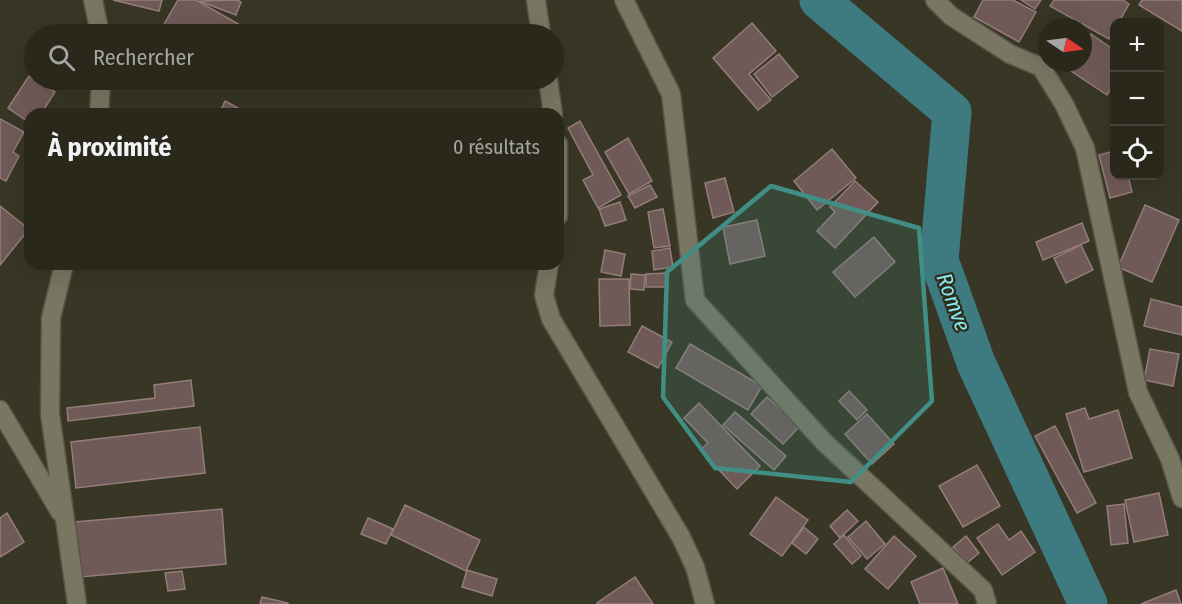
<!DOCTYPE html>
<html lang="fr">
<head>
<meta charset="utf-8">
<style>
	body { margin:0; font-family:"Fira Sans Condensed",sans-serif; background:#323024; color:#f1f3f6 }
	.controls { position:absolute; right:18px; top:18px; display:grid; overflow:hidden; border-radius:12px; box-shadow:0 6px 24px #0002 }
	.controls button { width:54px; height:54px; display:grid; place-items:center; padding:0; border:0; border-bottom:2px solid #46443a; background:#2a281b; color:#f1f3f6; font:30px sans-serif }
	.compass { position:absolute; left:1038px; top:18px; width:54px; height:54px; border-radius:50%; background:#2a281b; box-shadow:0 6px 24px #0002; rotate:103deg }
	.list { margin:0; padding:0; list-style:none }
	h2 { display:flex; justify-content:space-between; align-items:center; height:78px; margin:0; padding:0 24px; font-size:26px }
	h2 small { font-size:20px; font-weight:400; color:#a5a6a3 }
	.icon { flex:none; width:33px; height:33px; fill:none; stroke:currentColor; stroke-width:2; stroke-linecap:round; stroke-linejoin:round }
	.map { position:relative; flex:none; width:1182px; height:604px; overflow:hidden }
	.search { position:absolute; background:#2a281b; box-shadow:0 6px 24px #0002; left:24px; top:24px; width:540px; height:66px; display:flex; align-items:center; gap:15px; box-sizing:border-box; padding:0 21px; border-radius:33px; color:#a5a6a3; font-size:22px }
	.panel { position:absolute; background:#2a281b; box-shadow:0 6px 24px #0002; left:24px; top:108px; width:540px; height:162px; border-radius:18px }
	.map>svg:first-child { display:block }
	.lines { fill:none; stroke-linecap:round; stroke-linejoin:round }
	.river { stroke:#3e7b81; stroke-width:39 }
	.building { fill:#705a57; stroke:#937c79; stroke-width:1.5 }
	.minor-casing { stroke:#575445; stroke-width:21 }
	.minor { stroke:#797662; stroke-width:18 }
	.marked { fill:#418e85; fill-opacity:0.2; stroke:#418e85; stroke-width:4.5; stroke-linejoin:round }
	.labels { text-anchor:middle; stroke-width:4.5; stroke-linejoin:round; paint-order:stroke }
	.water-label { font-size:22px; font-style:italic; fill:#85e8f1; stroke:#2e2b1b }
</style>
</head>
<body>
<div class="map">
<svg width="1182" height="604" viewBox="0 0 1182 604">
	<rect width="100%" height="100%" fill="#383624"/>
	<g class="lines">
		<polyline class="river" points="819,0 952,112 939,260 976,363 1088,604"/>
	</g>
	<g class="building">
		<polygon points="113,0 162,0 159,11"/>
		<polygon points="178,0 196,0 249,30 246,34 178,34 163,26"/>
		<polygon points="237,0 241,2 236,15 199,1"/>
		<polygon points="983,0 1013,0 1036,12 1019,42 974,17"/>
		<polygon points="1021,0 1041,0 1035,9"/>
		<polygon points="1054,0 1123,0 1129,4 1119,22 1114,22 1114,30 1109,39 1050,6"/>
		<polygon points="1142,0 1182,0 1182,31 1139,5"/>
		<polygon points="752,23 776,51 749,74 771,100 758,110 713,58"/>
		<polygon points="1091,34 1114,50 1114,83 1107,95 1068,69 1072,63 1083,63 1083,47"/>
		<polygon points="779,54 798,77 772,97 754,74"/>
		<polygon points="29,76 55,92 41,114 30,114 30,123 8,108"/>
		<polygon points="225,101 249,114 219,114"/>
		<polygon points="0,119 24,132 13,152 19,156 6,181 0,178"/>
		<polygon points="580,121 621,195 598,208 583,180 593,175 568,128"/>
		<polygon points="628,138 652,181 629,194 605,152"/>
		<polygon points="832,149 856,178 817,210 794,181"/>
		<polygon points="1114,151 1114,176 1128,176 1132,192 1110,198 1099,155"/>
		<polygon points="725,178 734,212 713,218 705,183"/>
		<polygon points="855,181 878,202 835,248 817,231 835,212 830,207"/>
		<polygon points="650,185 657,197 635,208 628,196"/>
		<polygon points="620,202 626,220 605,226 599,209"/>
		<polygon points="1145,205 1179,220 1152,282 1118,267"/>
		<polygon points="0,206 29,229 0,265"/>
		<polygon points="663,209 670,246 654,248 648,212"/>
		<polygon points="757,220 765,256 730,264 723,227"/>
		<polygon points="1082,223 1089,241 1043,260 1036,242"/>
		<polygon points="874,237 895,262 855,297 833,272"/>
		<polygon points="1081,245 1093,270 1066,283 1054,258"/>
		<polygon points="670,248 673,267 654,270 652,251"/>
		<polygon points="605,250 625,254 621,276 601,272"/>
		<polygon points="667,273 668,287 646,287 646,274"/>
		<polygon points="631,274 645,275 644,290 630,289"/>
		<polygon points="599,279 629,279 630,325 600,326"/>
		<polygon points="1151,299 1182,307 1182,335 1144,326"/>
		<polygon points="642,326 672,342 658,368 628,352"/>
		<polygon points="690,344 762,386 748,410 676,368"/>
		<polygon points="1150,349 1179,354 1173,386 1144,380"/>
		<polygon points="191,380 194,406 68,421 67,408 155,398 154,385"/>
		<polygon points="849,391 867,410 857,420 839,401"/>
		<polygon points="767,397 800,426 783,444 751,414"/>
		<polygon points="699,403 760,466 737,489 700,450 708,443 684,418"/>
		<polygon points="1085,408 1089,419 1118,410 1132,458 1084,472 1066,414"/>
		<polygon points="735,412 786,456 774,470 723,425"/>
		<polygon points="867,414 894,444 872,464 845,434"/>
		<polygon points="1055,426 1096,503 1077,513 1035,436"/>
		<polygon points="200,427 205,473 76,488 71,442"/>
		<polygon points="977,465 1000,506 963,527 939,486"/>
		<polygon points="1159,493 1168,535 1134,542 1125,500"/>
		<polygon points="776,497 808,520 782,556 750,534"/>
		<polygon points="1124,504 1128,543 1111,545 1107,506"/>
		<polygon points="405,505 480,540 466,571 391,535"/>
		<polygon points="222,509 226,564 80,577 75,522"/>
		<polygon points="847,510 858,521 840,538 830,526"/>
		<polygon points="7,513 24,542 0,557 0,518"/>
		<polygon points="368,518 393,529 386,544 361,534"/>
		<polygon points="866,521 885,544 867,559 848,537"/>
		<polygon points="998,524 1009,540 1021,531 1035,552 1002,575 977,538"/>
		<polygon points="804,527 818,539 806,554 792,543"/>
		<polygon points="844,535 861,556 852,564 834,544"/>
		<polygon points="894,536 916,556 888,589 865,569"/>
		<polygon points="966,536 979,553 967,563 953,547"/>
		<polygon points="943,568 958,604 920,604 911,582"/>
		<polygon points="467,570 497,579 492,596 462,587"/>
		<polygon points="182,571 185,589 168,591 165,573"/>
		<polygon points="635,577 653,604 597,604 597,603"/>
		<polygon points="1176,590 1181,604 1141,604"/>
		<polygon points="262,597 288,603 288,604 260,604"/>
	</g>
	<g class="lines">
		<g class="minor-casing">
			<g id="minor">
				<polyline points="93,0 100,34"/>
				<polyline points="536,0 541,34"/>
				<polyline points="624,0 671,94 695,300 824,442 983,590 987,604"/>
				<polyline points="935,0 951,16 1010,54 1041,67 1064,104 1085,148 1138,392 1170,459 1182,498"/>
				<polyline points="548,80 553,114"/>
				<polyline points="99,114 101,80"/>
				<polyline points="558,144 558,216"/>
				<polyline points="64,264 51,318 50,414 77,604"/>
				<polyline points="549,264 544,295 551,319 681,537 695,567 705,604"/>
				<polyline points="0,410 60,512"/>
			</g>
		</g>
		<use href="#minor" class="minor"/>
	</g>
	<path class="marked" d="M771,186L919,228L932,401L851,482L715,468L663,397L667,272Z"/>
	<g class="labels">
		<g class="water-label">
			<text transform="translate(954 302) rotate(70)" y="8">Romve</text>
		</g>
	</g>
</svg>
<div class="controls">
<button>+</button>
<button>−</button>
<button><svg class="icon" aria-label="locate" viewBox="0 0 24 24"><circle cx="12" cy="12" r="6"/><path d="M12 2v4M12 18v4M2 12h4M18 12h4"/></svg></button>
</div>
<svg class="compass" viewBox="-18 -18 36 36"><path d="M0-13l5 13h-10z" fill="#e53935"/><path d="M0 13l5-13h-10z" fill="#a5a6a3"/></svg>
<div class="search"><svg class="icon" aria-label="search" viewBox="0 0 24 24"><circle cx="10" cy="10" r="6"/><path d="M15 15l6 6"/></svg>Rechercher</div>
<section class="panel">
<h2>À proximité<small>0 résultats</small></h2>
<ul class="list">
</ul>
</section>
</div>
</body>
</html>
